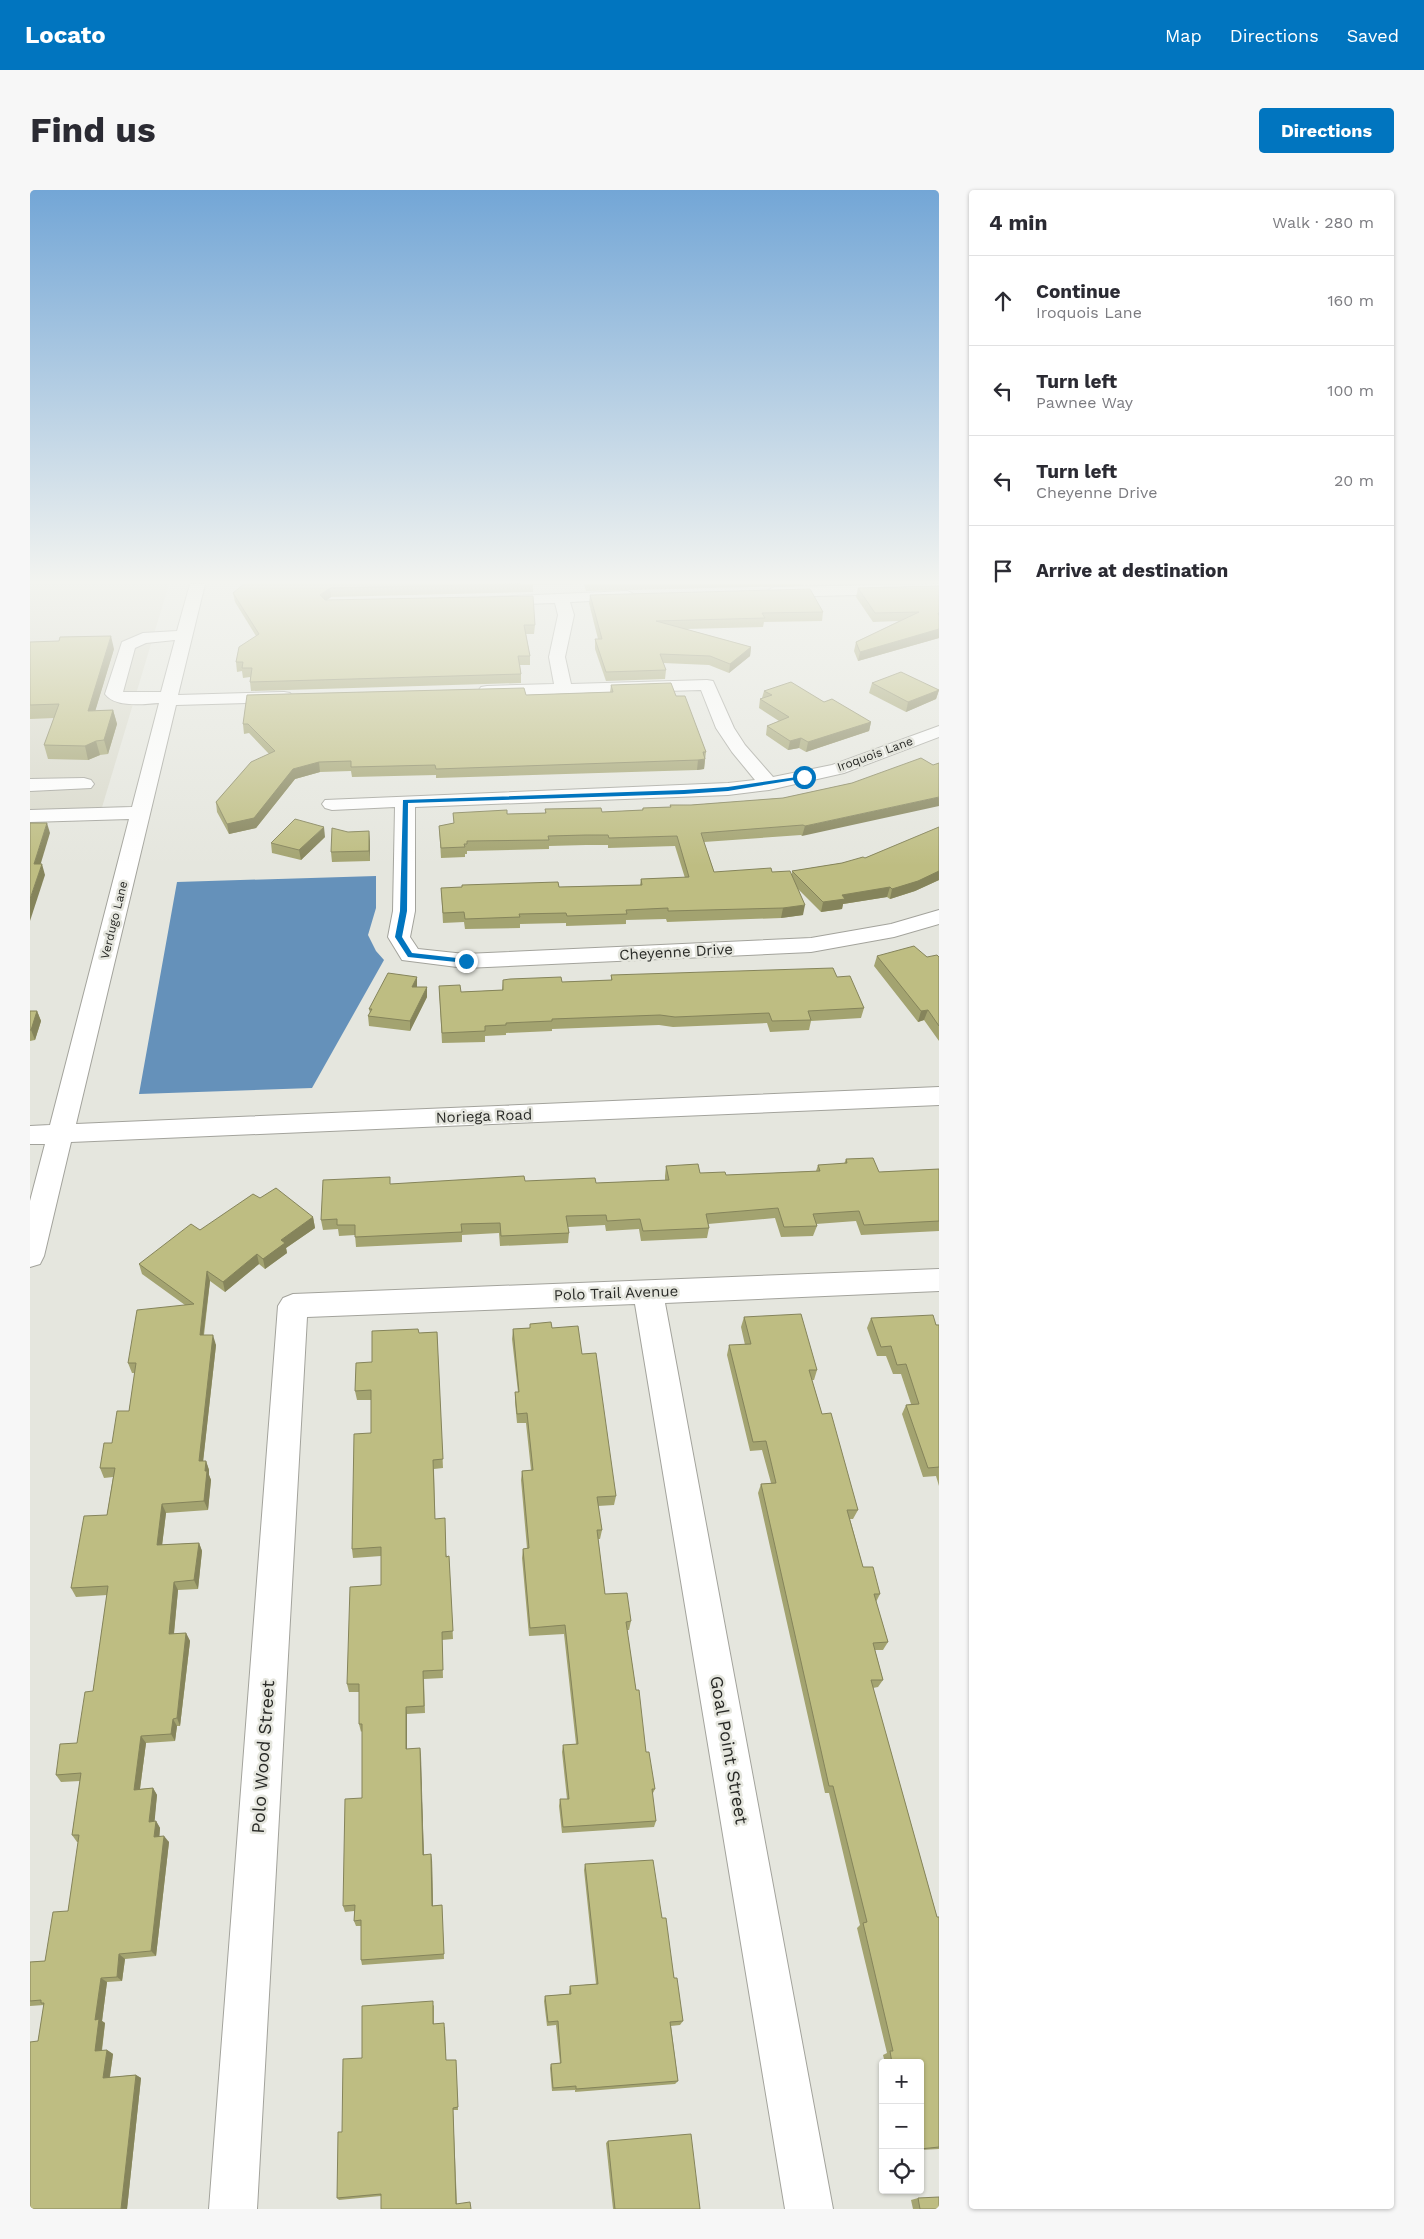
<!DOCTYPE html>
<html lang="en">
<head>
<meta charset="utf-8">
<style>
	body { margin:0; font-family:"Work Sans",sans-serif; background:#f7f7f7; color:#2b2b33 }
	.controls { position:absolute; right:15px; bottom:15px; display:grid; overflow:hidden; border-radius:5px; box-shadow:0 1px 4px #0004 }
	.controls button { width:45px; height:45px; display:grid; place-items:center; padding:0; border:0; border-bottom:1px solid #e1e1e2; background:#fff; color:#2b2b33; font:25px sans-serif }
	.stop { position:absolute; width:15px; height:15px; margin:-11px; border:4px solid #0175bf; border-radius:50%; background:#fff }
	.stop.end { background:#0175bf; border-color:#fff; box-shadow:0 1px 5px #0008 }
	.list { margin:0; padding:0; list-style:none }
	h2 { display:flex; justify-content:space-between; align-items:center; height:65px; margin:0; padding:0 20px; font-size:21px }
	h2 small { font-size:16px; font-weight:400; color:#7c7c81 }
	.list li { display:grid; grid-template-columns:32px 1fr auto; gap:15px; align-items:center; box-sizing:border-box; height:90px; padding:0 20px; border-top:1px solid #e1e1e2 }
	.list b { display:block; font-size:19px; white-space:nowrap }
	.list p { margin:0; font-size:16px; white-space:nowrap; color:#7c7c81 }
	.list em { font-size:16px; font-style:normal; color:#7c7c81 }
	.icon { flex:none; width:28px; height:28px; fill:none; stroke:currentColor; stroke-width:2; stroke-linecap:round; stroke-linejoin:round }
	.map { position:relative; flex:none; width:909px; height:2019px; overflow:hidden; border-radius:5px }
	header { display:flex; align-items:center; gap:30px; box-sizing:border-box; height:70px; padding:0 25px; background:#0175bf; color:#fff }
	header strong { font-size:24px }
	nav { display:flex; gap:28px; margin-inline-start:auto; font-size:18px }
	.intro { display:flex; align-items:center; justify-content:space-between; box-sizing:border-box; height:120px; padding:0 30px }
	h1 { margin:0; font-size:35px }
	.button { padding:12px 22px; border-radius:5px; background:#0175bf; color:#fff; font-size:18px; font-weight:700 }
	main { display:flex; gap:30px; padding:0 30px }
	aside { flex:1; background:#fff; border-radius:5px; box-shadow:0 1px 4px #0004 }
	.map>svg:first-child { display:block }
	.built { fill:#d9d9cb }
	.water { fill:#6591ba }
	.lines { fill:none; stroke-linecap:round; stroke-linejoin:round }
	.minor-casing { stroke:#a3a39c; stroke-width:2 }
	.minor { fill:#fff; fill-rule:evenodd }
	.wall { fill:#a3a370 }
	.shaded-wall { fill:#85845b }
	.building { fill:#bebd82; stroke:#85845b }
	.route { fill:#0175bf }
	.labels { text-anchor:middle; stroke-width:5; stroke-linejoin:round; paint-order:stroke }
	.far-street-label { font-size:12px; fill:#292a27; stroke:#e5e6de }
	.street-label { font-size:15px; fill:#292a27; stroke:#e5e6de }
	.near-street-label { font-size:18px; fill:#292a27; stroke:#e5e6de }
</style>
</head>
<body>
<header>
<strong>Locato</strong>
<nav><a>Map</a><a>Directions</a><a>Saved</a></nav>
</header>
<div class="intro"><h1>Find us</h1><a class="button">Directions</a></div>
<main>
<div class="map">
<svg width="909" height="2019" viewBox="0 0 909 2019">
	<rect width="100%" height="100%" fill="#e5e6de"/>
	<polygon class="built" points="0,394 139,394 70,624 0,626"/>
	<polygon class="water" points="346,686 346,718 338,745 346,761 354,770 282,898 109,904 147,692"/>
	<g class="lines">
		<g class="minor-casing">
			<g id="minor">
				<path d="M160,394H175L148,505L254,502L260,503L263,507L260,511L254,512L146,515L46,934L909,897V915L41,952L14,1066L10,1074L0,1077V1011L15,954H0V936L20,935L99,629L0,632V620L102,617L129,513C114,514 85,518 75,504L92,452L113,443L147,441ZM145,450L131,502H93L105,458L116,453Z"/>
				<polygon points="909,394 909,403 745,407 740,405 737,402 740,399 745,397"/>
				<polygon points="597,401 602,403 605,406 602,409 540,412 544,425 535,467 541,494 677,490 683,491 704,538 715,555 743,587 802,575 909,536 909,547 814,583 739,600 698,605 385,617 385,721 380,747 388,759 435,764 781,748 861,734 909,720 909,734 864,747 781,762 435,778 372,770 358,747 363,721 365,617 302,620 295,618 292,614 295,610 698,593 725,590 702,562 686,538 671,500 457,506 451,505 448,501 451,497 457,496 524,494 519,467 528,425 525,413 467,415 462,413 459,410 462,407"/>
				<polygon points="54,588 61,590 64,594 61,598 0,601 0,589"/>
				<polygon points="909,1079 909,1101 635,1113 803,2019 755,2019 605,1114 277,1127 227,2019 179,2019 248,1116 253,1108 263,1104"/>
			</g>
		</g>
		<use href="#minor" class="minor"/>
	</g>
	<g class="wall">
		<polygon points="214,394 550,394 503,395 503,402 301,407 297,410 505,435 504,444 496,444 500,466 500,475 490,475 491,484 491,493 221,501 220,492 220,487 213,488 212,481 207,482 206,472 226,446 205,412 203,403"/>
		<polygon points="554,394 771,394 771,396 556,401"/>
		<polygon points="909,396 909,448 828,471 824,461 826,452 869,431 843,432 826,407 828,398"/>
		<polygon points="560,405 793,422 792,431 734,432 733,437 656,439 721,457 720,466 699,483 679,475 633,473 636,480 635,489 576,491 565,459 565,449 568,449 559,413"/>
		<polygon points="0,452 84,459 65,521 83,520 87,534 78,564 70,565 58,570 18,569 14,555 24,528 0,529"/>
		<polygon points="842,493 909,500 906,509 876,522 839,503"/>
		<polygon points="581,495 646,506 676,562 674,579 667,580 406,588 406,585 322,587 321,581 290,582 265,589 226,638 199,644 187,622 186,612 239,564 219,543 214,544 213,534 496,505 580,502"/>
		<polygon points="734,501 794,512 841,532 839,541 776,562 769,558 758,560 736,545 737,536 749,531 729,518 730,509 732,508"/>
		<polygon points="822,593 772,646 771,645 674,652 684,682 742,682 762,684 762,681 812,673 835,668 909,637 909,690 885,701 860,709 857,707 813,714 812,719 791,722 768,699 773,725 751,728 637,732 636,729 596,730 596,734 536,736 536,733 490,734 490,738 435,739 434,732 413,733 411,698 529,697 610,695 611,689 655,688 645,656 578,658 578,655 556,655 519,656 519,659 437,661 437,664 435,664 435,667 411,668 409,636 424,633 423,623 477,624 515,623 515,619 572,622 612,620 613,618 640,617 640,615 661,615 753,608"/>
		<polygon points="339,641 340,671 302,672 301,662 318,642"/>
		<polygon points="295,647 271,670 242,663 241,653"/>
		<polygon points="847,766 897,767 909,767 909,851 894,830 888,832 844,776"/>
		<polygon points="581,785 807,787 834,818 831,828 781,831 779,840 740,842 737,833 643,837 629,835 522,839 522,841 476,843 476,845 455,846 455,852 412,853 409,796 431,802 472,800 473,790 532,792 581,790"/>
		<polygon points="387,787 387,797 397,797 397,807 380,841 339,836 338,826 340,823 339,819"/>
		<polygon points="0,821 7,821 11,831 5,850 0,851"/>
		<polygon points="816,969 849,982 909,979 909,1041 831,1045 826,1031 786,1034 787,1036 783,1046 751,1047 745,1028 678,1034 679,1038 677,1048 611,1051 609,1039 576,1041 575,1035 538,1037 539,1043 538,1053 470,1056 469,1043 432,1045 432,1052 326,1057 325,1045 309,1046 308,1039 293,1040 291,1030 360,987 360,994 495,991 566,993 635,990 635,986 636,976 670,983 696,985 786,981 788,975 814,974"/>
		<polygon points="230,1008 283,1027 285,1038 256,1058 257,1063 235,1079 229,1074 195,1102 180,1091 174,1145 186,1155 173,1271 176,1271 179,1280 179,1285 181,1290 178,1320 136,1323 132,1355 169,1353 172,1361 168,1399 148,1400 144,1444 156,1443 160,1451 150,1536 147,1536 145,1551 116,1553 110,1599 123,1598 127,1605 124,1631 126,1631 130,1638 129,1646 139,1652 126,1766 95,1769 92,1791 77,1792 72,1831 75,1833 72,1861 77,1860 83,1864 80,1887 106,1885 111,1888 97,2019 0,2019 8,1851 14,1815 0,1816 0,1772 15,1771 38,1721 49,1652 47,1652 42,1645 50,1591 31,1592 26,1585 47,1553 63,1501 77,1405 46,1407 41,1398 77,1325 83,1287 74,1288 70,1278 99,1221 105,1183 102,1183 98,1173 155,1115 112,1084 109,1074 170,1040"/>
		<polygon points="714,1127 787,1180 784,1190 782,1190 792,1224 828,1320 823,1329 820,1329 833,1377 850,1404 846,1412 858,1452 853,1460 845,1460 853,1490 848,1497 843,1498 907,1727 909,1727 909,1959 890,1960 890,1873 855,1873 853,1865 857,1863 827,1738 830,1735 799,1603 795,1603 728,1303 731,1294 741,1293 732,1260 720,1261 697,1165 699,1155 715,1155 711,1137"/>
		<polygon points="841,1128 909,1135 909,1296 906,1286 893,1287 872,1224 876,1215 881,1214 871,1184 863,1184 856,1166 847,1166 837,1138"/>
		<polygon points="500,1134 522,1138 552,1164 586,1306 584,1315 568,1316 572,1340 570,1349 568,1349 575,1404 601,1431 599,1440 597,1440 606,1500 616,1562 625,1599 622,1605 626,1631 624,1637 532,1643 529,1616 530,1609 537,1609 532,1562 533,1555 546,1554 534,1444 499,1446 492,1368 493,1359 497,1358 491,1290 492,1281 501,1280 496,1233 487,1233 485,1212 485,1202 488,1202 482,1149 483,1139 500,1138"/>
		<polygon points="407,1142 413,1278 404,1279 405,1329 417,1367 419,1366 423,1449 412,1450 413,1488 394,1489 395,1523 377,1524 377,1559 390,1558 394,1664 402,1670 403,1716 412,1715 414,1769 332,1775 331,1770 331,1736 326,1736 324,1731 324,1721 315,1722 313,1716 332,1608 332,1541 331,1542 329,1534 329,1502 319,1502 317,1494 351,1395 351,1366 323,1368 322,1359 341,1243 341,1210 327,1210 325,1201 342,1172 389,1143"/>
		<polygon points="555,1674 632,1728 653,1831 650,1835 641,1836 648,1891 645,1894 545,1902 545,1900 522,1901 520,1878 521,1874 530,1873 526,1835 517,1836 514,1811 515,1806 539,1804 539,1801 540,1796 566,1794 554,1680"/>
		<polygon points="404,1815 404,1834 415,1837 416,1870 426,1873 428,1920 423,1920 427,2014 441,2019 351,2006 309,2010 307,2008 332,1868"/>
		<polygon points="578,1951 670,2019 583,2019 576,1953"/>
		<polygon points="888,2008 909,2019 883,2019 881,2010"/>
	</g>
	<g class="shaded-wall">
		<polygon points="300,398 301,407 291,414 290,405"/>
		<polygon points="909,439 909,448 828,471 830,462"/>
		<polygon points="81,446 84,459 61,535 58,521"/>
		<polygon points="721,457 720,466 699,483 700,474"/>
		<polygon points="909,500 906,509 876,522 878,512"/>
		<polygon points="83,520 87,534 78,564 74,550"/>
		<polygon points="841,532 839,541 776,562 778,552"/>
		<polygon points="771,548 769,558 758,560 760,551"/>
		<polygon points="66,551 70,565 58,570 55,556"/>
		<polygon points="675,569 674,579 667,580 668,570"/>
		<polygon points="289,572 290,582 265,589 226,638 199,644 197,634 263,579"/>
		<polygon points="909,607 909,616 772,646 775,636"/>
		<polygon points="17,633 20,643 7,686 4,674"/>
		<polygon points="294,637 295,647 271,670 269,660"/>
		<polygon points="339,641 340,651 340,671 339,661"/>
		<polygon points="12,674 15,685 0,731 0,709"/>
		<polygon points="909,681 909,690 885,701 860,709 862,699"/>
		<polygon points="860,697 857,707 813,714 812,719 791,722 793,712 812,705"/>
		<polygon points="775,715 773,725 751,728 753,718"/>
		<polygon points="387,787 387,798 382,797"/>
		<polygon points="397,797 397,807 380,841 380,831"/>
		<polygon points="898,820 894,830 888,832 891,821"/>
		<polygon points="7,821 11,831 5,850 1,840"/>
		<polygon points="283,1027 285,1038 256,1058 257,1063 235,1079 233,1069 251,1050"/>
		<polygon points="227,1064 229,1074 195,1102 193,1092"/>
		<polygon points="177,1081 180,1091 172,1155 170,1145"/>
		<polygon points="183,1145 186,1155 172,1281 169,1271"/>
		<polygon points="176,1271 179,1280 179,1285 181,1290 178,1320 174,1311 175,1281"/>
		<polygon points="132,1314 136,1323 131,1364 127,1355"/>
		<polygon points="169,1353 172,1361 168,1399 164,1390"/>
		<polygon points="144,1392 148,1400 143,1452 139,1444"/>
		<polygon points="156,1443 160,1451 150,1536 147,1528"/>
		<polygon points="376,1517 377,1524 377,1566 376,1559"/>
		<polygon points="143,1529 147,1536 145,1551 141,1544"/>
		<polygon points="111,1546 116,1553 109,1606 104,1600"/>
		<polygon points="390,1558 391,1565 394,1671 393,1665"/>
		<polygon points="123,1598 127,1605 124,1638 119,1632"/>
		<polygon points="126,1631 130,1638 129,1653 124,1647"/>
		<polygon points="134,1646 139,1652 126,1766 121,1761"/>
		<polygon points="401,1664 402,1670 403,1721 402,1716"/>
		<polygon points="89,1764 95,1769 92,1791 87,1787"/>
		<polygon points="71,1788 77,1792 72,1831 75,1833 71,1865 65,1861 65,1830"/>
		<polygon points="77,1860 83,1864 79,1891 73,1888"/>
		<polygon points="106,1885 111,1888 97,2019 91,2019"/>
	</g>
	<g class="building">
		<polygon points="214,394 490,394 300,398 290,405 295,410 503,406 505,435 494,435 500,466 488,466 491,484 220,492 222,478 212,478 213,472 206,472 209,457 229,444 203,403"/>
		<polygon points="909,396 909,423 908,423 909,426 909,439 830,462 826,452 889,422 845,423 828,398"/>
		<polygon points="780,399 793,422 732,423 735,428 626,431 721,457 700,474 680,466 630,464 636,480 576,482 565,449 572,449 560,405"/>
		<polygon points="81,446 58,521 83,520 74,550 66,551 55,556 14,555 29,514 0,515 0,452 29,451 30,447"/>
		<polygon points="871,482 909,500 878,512 842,493"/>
		<polygon points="761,492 794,512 802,509 841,532 778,552 771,548 760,551 737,536 759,527 730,509 742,505 734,501"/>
		<polygon points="641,493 646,506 655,506 676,562 673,562 675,569 668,570 406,579 405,575 321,577 321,571 289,572 263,579 224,628 197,634 186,612 221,572 245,561 218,534 213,534 217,505 494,498 496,505 583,502 581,495"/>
		<polygon points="891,568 903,575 909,573 909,607 775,636 773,635 671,643 684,682 741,678 742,682 760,681 775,715 753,718 638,721 638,718 596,720 597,724 537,726 536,723 489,724 490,727 435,729 434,722 413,723 411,698 432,697 432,695 528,692 529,697 612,695 611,689 659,687 647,646 579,648 578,645 556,645 518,646 519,650 437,651 437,654 434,654 435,657 411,658 409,636 424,633 423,623 477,620 477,624 516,623 515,619 571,618 572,622 613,620 613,618 641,617 640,615 661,615 753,608 822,593"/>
		<polygon points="265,629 294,637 269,660 241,653"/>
		<polygon points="0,633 17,633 4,674 12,674 0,709"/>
		<polygon points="909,637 909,681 888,691 862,699 860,697 812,705 815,709 793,712 762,681 812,673 833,667 835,668"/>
		<polygon points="302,638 318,642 339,641 339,661 301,662"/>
		<polygon points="884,756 897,767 907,765 909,767 909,836 898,820 891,821 847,766"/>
		<polygon points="803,778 807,787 820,786 834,818 778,821 781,830 742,831 739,823 645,827 630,825 522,829 522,831 476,833 476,835 455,836 455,841 412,843 409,796 430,795 431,802 473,800 473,790 480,789 531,787 532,792 582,790 581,785"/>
		<polygon points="358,783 387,787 382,797 397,797 380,831 338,826 342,819 339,819"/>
		<polygon points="0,821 7,821 1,840 0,840"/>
		<polygon points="843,968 849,982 909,979 909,1031 834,1035 829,1021 783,1024 787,1036 754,1037 748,1018 676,1024 679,1038 613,1041 610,1029 577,1031 576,1025 536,1026 539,1043 471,1046 470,1033 431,1034 432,1042 325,1047 325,1035 307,1035 307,1029 291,1030 293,990 360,987 360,994 494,986 495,991 565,988 566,993 639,990 636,976 668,974 670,983 695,982 696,985 790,981 788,975 817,973 816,969"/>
		<polygon points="246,998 283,1027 251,1050 255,1053 233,1069 227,1064 193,1092 177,1081 170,1145 183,1145 169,1271 176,1271 175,1281 177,1281 174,1311 132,1314 127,1355 169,1353 164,1390 144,1392 139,1444 156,1443 147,1528 143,1529 141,1544 111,1546 104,1600 123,1598 119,1632 126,1631 124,1647 134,1646 121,1761 89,1764 87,1787 71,1788 65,1830 69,1829 65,1861 77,1860 73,1888 106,1885 91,2019 0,2019 0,1852 8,1851 14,1813 11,1813 11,1810 0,1811 0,1772 15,1771 23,1722 38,1721 49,1645 42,1645 51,1583 26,1585 30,1554 47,1553 55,1502 63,1501 78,1396 41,1398 54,1326 77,1325 85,1278 70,1278 74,1253 82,1253 87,1221 99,1221 106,1173 98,1173 107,1120 164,1114 109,1074 161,1034 170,1040 223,1004 230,1008"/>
		<polygon points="771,1124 787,1180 779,1180 792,1224 801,1223 828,1320 817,1320 833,1377 843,1377 850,1404 844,1404 858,1452 843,1453 853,1490 841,1490 907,1727 909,1727 909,1957 890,1959 890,1873 862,1873 860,1861 863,1861 833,1733 837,1732 803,1596 799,1596 731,1294 746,1293 736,1251 723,1252 699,1155 721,1154 714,1127"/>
		<polygon points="903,1125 906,1135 909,1135 909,1277 898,1278 876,1215 889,1214 876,1174 867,1175 861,1156 851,1157 841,1128"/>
		<polygon points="521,1132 522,1138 548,1136 552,1164 566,1163 586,1306 567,1307 572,1340 567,1340 575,1404 597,1403 601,1431 596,1432 606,1500 609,1500 616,1562 619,1562 625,1599 622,1599 626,1631 533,1637 530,1609 539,1609 533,1555 548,1554 535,1435 500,1438 493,1359 499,1358 492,1281 503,1280 497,1223 487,1224 485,1202 489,1202 483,1139 500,1138 500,1134"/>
		<polygon points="388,1139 389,1143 407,1142 413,1269 403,1270 405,1329 415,1328 416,1367 419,1366 423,1441 412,1442 413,1480 393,1481 394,1516 376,1517 376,1559 390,1558 393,1665 401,1664 402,1716 412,1715 414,1764 331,1770 331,1730 324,1731 325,1715 313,1716 315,1609 332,1608 332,1534 329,1534 329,1494 317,1494 320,1397 351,1395 351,1357 322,1359 324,1244 341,1243 341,1200 325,1201 326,1173 342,1172 342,1141"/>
		<polygon points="623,1670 632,1728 636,1728 644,1788 647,1788 653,1831 640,1832 648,1891 546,1899 546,1896 523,1898 521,1874 531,1873 528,1831 518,1832 515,1806 541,1804 540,1796 568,1794 555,1674"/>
		<polygon points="403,1811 403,1834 414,1833 416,1870 426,1870 428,1917 423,1918 426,2014 440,2012 441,2019 351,2019 351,2004 307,2008 308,1942 312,1942 313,1869 332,1868 332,1816"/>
		<polygon points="661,1944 670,2019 585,2019 578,1951"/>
		<polygon points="909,2007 909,2019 890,2019 888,2008"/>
	</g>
	<linearGradient id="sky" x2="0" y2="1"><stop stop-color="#73a6d6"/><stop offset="0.58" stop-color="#f3f4f0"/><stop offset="1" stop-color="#f3f4f0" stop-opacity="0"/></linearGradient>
	<rect width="909" height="676" fill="url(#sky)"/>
	<polygon class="route" points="774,586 776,588 698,601 654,604 378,613 377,721 372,747 382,763 436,769 439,771 436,773 378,767 365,747 370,721 373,610 654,600 698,597"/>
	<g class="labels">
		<g class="far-street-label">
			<text transform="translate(845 564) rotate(-20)" y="4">Iroquois Lane</text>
			<text transform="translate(84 730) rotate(-76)" y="4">Verdugo Lane</text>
		</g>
		<g class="street-label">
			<text transform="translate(646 762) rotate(-3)" y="5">Cheyenne Drive</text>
			<text transform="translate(454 926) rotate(-2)" y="5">Noriega Road</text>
			<text transform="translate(586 1103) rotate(-2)" y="5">Polo Trail Avenue</text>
		</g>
		<g class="near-street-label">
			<text transform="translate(699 1560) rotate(80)" y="6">Goal Point Street</text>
			<text transform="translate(233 1567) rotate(-86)" y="6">Polo Wood Street</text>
		</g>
	</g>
</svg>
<div class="controls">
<button>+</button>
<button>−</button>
<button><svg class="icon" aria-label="locate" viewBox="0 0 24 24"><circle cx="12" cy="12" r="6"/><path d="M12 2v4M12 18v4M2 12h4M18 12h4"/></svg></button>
</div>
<div class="stop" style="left:774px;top:587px"></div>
<div class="stop end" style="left:436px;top:771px"></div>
</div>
<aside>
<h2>4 min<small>Walk · 280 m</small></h2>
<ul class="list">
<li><svg class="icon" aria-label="ahead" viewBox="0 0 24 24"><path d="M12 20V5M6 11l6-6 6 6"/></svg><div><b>Continue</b><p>Iroquois Lane</p></div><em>160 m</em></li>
<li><svg class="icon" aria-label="left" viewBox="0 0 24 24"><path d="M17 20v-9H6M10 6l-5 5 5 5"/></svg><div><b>Turn left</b><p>Pawnee Way</p></div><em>100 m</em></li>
<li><svg class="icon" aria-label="left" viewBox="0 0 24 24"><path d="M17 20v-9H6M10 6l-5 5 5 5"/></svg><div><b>Turn left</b><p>Cheyenne Drive</p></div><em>20 m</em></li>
<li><svg class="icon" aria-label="arrive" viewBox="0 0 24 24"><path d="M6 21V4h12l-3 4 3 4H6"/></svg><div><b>Arrive at destination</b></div></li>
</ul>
</aside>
</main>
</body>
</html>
